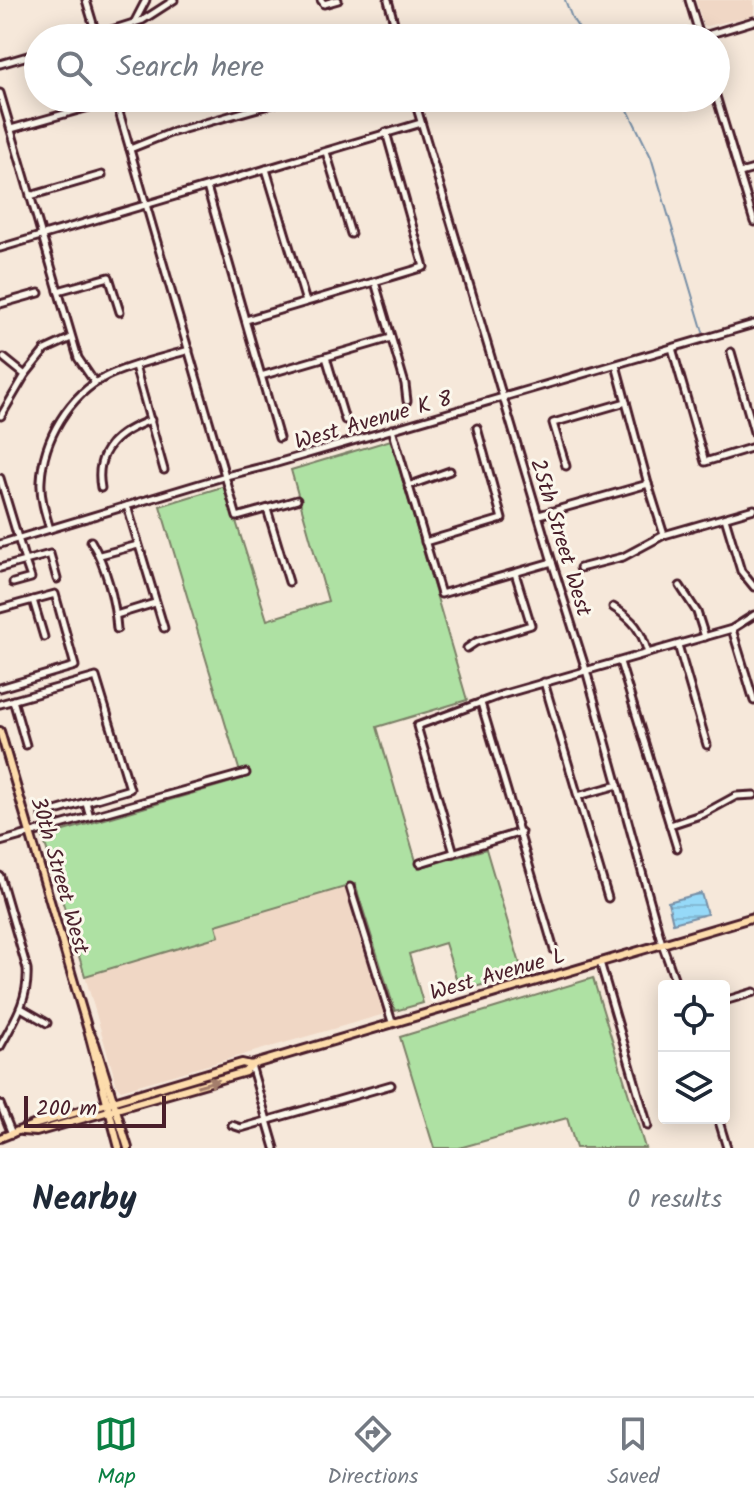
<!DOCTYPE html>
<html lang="en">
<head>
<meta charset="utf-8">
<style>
	body { margin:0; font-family:Kalam,sans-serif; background:#f2f2f3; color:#1f2937 }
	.controls { position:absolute; right:24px; bottom:24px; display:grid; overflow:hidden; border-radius:8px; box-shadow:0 4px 20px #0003 }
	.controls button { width:72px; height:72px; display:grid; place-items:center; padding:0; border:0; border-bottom:2px solid #e0e1e3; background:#fff; color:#1f2937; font:40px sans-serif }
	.scale { position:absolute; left:24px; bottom:20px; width:142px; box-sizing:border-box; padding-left:8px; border:4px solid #4a1f2b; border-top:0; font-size:22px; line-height:28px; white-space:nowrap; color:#4a1f2b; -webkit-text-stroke:6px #fbf7ec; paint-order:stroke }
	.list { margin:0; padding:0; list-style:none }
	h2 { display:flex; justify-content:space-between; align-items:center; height:104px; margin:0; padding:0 32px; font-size:34px }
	h2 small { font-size:26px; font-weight:400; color:#747a83 }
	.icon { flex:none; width:44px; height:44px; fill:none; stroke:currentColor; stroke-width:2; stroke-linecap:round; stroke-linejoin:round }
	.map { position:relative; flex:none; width:754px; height:1148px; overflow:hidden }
	.search { position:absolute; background:#fff; box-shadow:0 4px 20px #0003; left:24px; right:24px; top:24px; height:88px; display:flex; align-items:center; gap:20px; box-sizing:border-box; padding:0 28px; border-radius:44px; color:#747a83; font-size:30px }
	.sheet { height:248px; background:#fff }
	nav { display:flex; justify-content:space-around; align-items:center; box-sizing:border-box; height:112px; border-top:2px solid #e0e1e3; background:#fff; font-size:22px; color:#747a83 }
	nav a { display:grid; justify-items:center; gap:4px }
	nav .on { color:#0b8043 }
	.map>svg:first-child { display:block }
	.built { fill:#f0d7c5 }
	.grass { fill:#aee1a3; stroke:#7c8067; stroke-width:2 }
	.water { fill:url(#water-rules); stroke:#788fa6; stroke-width:2 }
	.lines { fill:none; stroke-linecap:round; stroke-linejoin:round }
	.stream { stroke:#788fa6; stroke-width:2 }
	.minor-casing { stroke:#4a1f2b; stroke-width:11 }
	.major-casing { stroke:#4a1f2b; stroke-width:12 }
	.minor { stroke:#fbf7ec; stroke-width:5 }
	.major { stroke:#fddcac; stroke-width:6 }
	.oneway { fill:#a47e6c }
	.labels { text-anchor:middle; stroke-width:6; stroke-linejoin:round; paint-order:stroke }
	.street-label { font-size:22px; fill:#4a1f2b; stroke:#fbf7ec }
</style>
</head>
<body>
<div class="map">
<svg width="754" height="1148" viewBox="0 0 754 1148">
	<defs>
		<pattern id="water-rules" width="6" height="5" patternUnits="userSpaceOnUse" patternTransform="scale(2)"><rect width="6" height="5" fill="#96d9f8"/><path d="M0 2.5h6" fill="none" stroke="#83bad5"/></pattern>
	</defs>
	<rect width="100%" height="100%" fill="#f6e8da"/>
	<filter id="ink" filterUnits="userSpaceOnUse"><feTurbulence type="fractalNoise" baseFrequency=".0125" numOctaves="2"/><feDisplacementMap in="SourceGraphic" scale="16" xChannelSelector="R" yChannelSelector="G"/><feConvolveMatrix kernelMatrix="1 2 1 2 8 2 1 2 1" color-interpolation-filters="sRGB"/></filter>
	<g filter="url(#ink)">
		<g class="built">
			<polygon points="696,0 754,0 754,16 706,26 703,25"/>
			<polygon points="356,884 395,1011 121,1090 117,1086 85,976 219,936 215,925"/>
		</g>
		<g class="grass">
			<polygon points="391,440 467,700 377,727 418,868 486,849 523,974 460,991 445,943 409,954 423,1003 395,1011 355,884 216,925 219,936 85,976 43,837 242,779 160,506 225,486 267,620 328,601 291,470"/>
			<polygon points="593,978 645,1148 576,1148 567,1118 459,1148 434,1148 400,1037"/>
		</g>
		<polygon class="water" points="701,893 707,914 673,923 668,902"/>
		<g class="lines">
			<g class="stream">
				<polyline points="565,0 572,18 585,38"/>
				<polyline points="622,98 651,157 703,332"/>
			</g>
			<g class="minor-casing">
				<g id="minor">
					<polyline points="86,0 97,37"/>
					<polyline points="321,0 324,4 338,0"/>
					<polyline points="388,0 398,38"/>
					<polyline points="689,0 699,33 707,35 754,21"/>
					<polyline points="134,23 146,0"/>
					<polyline points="96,35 143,20 174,0"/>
					<polyline points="0,64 38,53"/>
					<polyline points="0,93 78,358 95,383"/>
					<polyline points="716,96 754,222"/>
					<polyline points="115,98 237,517 297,500"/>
					<polyline points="414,98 552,562 586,670 662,944 677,986"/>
					<polyline points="11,129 121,98"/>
					<polyline points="130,149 170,133 293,98"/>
					<polyline points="326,152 351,234"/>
					<polyline points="266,169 306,302"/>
					<polyline points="740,173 754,169"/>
					<polyline points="207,187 279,438"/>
					<polyline points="30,196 102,175"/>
					<polyline points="0,248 421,123"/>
					<polyline points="375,282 405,384 407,401"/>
					<polyline points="58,291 109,277 120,312"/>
					<polyline points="0,304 39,293"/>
					<polyline points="246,320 424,267 386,132"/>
					<polyline points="672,348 705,462 754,447"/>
					<polyline points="731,352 754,432"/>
					<polyline points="326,357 345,420"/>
					<polyline points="4,358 25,375"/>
					<polyline points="616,365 648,484 664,535"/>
					<polyline points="135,366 164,470"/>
					<polyline points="261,376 391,338"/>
					<polyline points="1,416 25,375 45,350 71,338"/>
					<polyline points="392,429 441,594 552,562"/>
					<polyline points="566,466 553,423 626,402"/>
					<polyline points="0,478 25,561 50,554 57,579"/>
					<polyline points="408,486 450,471"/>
					<path d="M101,488C94,450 118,432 151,420"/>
					<polyline points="127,506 164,628"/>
					<polyline points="267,509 289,582"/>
					<polyline points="539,515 648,484"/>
					<polyline points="725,518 741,571 754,587"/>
					<path d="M50,529C45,513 40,497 41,481C43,439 69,395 107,376C133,364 162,358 189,350"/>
					<path d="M91,541C106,566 115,600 117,629"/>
					<polyline points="425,542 502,519 477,428"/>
					<polyline points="0,544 226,476 270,465 754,324"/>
					<polyline points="100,555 138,545"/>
					<polyline points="0,568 25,561 31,578 13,583"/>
					<polyline points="580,568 623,557 664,535 754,509"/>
					<polyline points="680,586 697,612 705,637"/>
					<polyline points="33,600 44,637"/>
					<path d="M613,607C634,620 641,630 648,653"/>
					<polyline points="0,609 55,594 75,666 0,688"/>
					<polyline points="116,615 155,603"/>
					<polyline points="732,629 754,701"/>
					<polyline points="678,645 707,745"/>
					<polyline points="467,648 476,642 531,625 515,573"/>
					<polyline points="620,662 677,848"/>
					<polyline points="544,682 608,898"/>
					<polyline points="13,700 26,745"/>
					<polyline points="481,703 554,950"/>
					<polyline points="0,704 96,677 130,789 42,815"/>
					<polyline points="578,796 618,785"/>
					<polyline points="86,802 90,817"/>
					<polyline points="670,825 703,814 736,796 754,795"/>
					<polyline points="0,842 246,773"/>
					<polyline points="454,853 417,726 501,695 732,629 754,615"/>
					<polyline points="420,863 521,832"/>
					<path d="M0,876L27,969C29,999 14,1021 0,1047"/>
					<polyline points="350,887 392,1022"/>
					<polyline points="600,962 648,1126"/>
					<polyline points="724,1001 754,992"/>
					<polyline points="21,1008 47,1023"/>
					<polyline points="251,1065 275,1148"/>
					<polyline points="0,1104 12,1134"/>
					<polyline points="718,1118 727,1148"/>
					<polyline points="232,1125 241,1128 391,1085"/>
				</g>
			</g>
			<g class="major-casing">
				<g id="major">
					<polyline points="0,731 88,1030 119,1148"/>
					<polyline points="90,1033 95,1043 128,1148"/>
					<polyline points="22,1131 36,1132 245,1072 251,1065"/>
					<polyline points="0,1138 33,1125 242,1063 251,1065 754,917"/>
				</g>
			</g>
			<use href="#minor" class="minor"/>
			<use href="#major" class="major"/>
		</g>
		<defs><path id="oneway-solid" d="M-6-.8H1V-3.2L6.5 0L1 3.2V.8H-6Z" transform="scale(2)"/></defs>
		<use class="oneway" href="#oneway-solid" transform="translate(208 1083) rotate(-16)"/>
	</g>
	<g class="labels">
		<g class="street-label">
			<text transform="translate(373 419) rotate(-16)" y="8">West Avenue K 8</text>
			<text transform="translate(562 537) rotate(73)" y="8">25th Street West</text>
			<text transform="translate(61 875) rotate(74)" y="8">30th Street West</text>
			<text transform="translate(497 973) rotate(-16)" y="8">West Avenue L</text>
		</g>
	</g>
</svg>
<div class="controls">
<button><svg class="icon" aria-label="locate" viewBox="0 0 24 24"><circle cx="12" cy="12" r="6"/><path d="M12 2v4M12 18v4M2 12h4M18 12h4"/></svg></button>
<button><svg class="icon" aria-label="layers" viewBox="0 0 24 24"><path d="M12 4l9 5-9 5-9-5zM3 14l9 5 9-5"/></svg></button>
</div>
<div class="scale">200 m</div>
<div class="search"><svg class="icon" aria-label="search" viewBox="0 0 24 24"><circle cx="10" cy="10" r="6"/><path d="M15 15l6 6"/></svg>Search here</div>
</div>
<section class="sheet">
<h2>Nearby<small>0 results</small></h2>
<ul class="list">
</ul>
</section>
<nav>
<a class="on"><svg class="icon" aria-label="map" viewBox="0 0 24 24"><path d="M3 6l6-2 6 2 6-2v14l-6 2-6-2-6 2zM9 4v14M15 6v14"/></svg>Map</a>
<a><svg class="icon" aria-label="directions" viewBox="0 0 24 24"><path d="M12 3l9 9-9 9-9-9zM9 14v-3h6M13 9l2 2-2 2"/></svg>Directions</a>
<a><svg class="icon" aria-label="saved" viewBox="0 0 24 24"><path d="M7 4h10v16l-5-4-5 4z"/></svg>Saved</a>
</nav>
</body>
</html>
